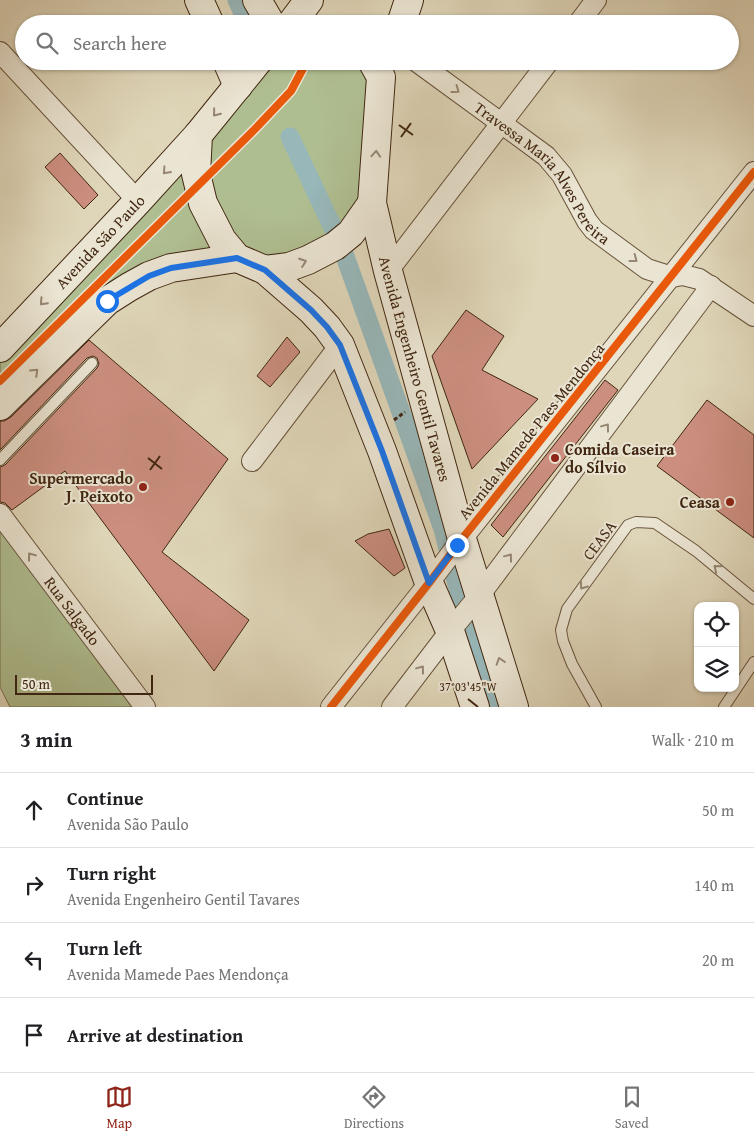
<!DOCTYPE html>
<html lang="en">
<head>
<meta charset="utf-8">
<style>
	body { margin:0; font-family:"Gentium Book Plus",serif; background:#f2f2f2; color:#202124 }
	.controls { position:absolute; right:15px; bottom:15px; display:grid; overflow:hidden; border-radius:10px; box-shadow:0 1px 4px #0004 }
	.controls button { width:45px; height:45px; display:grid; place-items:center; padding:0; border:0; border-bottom:1px solid #e0e0e0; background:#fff; color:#202124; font:25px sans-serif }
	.scale { position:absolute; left:15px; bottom:12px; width:138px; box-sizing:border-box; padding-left:5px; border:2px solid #412711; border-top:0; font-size:14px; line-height:18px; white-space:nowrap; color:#412711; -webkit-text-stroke:4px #eae4d2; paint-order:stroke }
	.stop { position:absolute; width:15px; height:15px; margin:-11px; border:4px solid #1a73e8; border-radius:50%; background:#fff }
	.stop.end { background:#1a73e8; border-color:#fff; box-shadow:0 1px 5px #0008 }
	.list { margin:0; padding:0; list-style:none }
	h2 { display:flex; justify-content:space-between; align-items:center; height:65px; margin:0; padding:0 20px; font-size:21px }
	h2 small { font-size:16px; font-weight:400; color:#757577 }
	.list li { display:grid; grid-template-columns:32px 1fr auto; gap:15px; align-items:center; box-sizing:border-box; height:75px; padding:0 20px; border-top:1px solid #e0e0e0 }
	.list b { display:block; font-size:19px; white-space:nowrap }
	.list p { margin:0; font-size:16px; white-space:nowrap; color:#757577 }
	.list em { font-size:16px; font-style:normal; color:#757577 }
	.icon { flex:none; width:28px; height:28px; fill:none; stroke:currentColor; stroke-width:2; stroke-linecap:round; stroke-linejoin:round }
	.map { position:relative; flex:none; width:754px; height:707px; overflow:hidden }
	.search { position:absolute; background:#fff; box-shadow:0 1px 4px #0004; left:15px; right:15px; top:15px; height:55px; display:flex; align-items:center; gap:12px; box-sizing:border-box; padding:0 18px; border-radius:28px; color:#757577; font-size:19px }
	.sheet { height:365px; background:#fff }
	nav { display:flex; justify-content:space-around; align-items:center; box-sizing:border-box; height:70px; border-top:1px solid #e0e0e0; background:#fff; font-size:14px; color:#757577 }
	nav a { display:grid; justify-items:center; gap:2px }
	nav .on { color:#8f2418 }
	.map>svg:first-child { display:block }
	.green { fill:#afbe91; stroke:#787251 }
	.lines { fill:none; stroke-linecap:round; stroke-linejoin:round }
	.canal { stroke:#97b7b9; stroke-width:19 }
	.building { fill:#cb8e7f; stroke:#412711 }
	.service-casing { stroke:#68533b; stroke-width:12 }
	.minor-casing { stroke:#68533b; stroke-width:22 }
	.secondary-casing { stroke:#412711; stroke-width:30 }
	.path { stroke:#412711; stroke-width:3; stroke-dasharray:4 2.5; stroke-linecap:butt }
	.service { stroke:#eae4d2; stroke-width:10 }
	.minor { stroke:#eae4d2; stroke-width:20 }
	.secondary { stroke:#eae4d2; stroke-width:28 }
	.cycleway-casing { stroke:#eae4d2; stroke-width:11 }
	.cycleway { stroke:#e8590c; stroke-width:8 }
	.oneway { stroke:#968672 }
	.route { stroke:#1a73e8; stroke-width:6 }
	.ticks { fill:none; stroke:#412711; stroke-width:2 }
	.poi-dot { fill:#8f2418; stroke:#eae4d2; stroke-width:2 }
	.labels { text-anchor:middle; stroke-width:4; stroke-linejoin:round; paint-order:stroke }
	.street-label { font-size:16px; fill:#412711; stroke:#eae4d2 }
	.poi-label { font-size:16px; font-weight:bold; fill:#412711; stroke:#eae4d2; text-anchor:end }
	.ticks-label { font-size:12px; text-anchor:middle; fill:#412711; stroke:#eae4d2; stroke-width:4; stroke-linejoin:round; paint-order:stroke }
</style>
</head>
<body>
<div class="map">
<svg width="754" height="707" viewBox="0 0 754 707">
	<rect width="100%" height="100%" fill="#dfd6b9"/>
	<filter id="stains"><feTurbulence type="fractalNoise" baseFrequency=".004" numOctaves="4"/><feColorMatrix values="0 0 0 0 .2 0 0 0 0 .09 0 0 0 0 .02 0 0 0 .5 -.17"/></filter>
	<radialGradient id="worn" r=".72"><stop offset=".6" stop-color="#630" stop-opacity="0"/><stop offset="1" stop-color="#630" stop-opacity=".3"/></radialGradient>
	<g class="green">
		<polygon points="265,61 362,61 372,80 365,199 345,227 273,262 242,251 212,197 206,141"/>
		<polygon points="182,171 189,202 217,252 161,265 0,399 0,358"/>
		<polygon points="0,524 133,707 10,707 0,687"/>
	</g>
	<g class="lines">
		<g class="canal">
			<polyline points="237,0 248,24"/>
			<polyline points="290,137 333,228"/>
			<polyline points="342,248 443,529 478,669 490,707"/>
		</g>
	</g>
	<g class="building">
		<polygon points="60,153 98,195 84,209 45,167"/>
		<polygon points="466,310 504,336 482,370 538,399 472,469 432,356"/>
		<polygon points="287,337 300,352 270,387 257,376"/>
		<polygon points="89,340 228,459 162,552 249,620 214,671 65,471 12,510 5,503 0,502 0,467 5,465 97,368 99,364 97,358 93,356 87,358 0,450 0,421 4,421 11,417"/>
		<polygon points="605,380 618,390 503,537 491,525"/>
		<polygon points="707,400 754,435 754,538 657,466"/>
		<polygon points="389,529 405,568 394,576 355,541 368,534"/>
	</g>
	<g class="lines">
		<g class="service-casing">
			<g id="service">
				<polyline points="0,460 92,363"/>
				<polyline points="596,707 572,664 563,641 561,630 567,609 628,525 636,522 655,523 696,551 754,599"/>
				<polyline points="724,707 754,662"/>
			</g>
		</g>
		<g class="minor-casing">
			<g id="minor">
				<polyline points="578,24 596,0"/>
				<polyline points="0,52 138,201"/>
				<path id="s1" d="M416,61L546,156L562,175L587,221L594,230L647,269L672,277L683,275L699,279L754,316"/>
				<polyline points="388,271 549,61"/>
				<polyline points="252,461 340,345"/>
				<path id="s2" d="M0,514L145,707"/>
				<polyline points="331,707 429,583 462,539 754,172"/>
				<polyline points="392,707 450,631 479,596 711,286"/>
			</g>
		</g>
		<g class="secondary-casing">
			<g id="secondary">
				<polyline points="199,0 210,24"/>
				<polyline points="257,0 271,24"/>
				<polyline points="291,24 309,0"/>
				<polyline points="401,24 409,0"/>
				<polyline points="227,61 238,86"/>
				<polyline points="258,61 198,135 196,174 203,203 222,240 237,258 265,270 289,267 308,260 335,246 351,233 372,203"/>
				<path id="s3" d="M372,61L381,77L372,203L388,271L462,539L514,707"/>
				<polyline points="265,270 311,310 327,327 340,345 382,451 429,583 450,631 475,707"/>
				<path id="s4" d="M0,348L138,201L198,135"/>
				<polyline points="0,406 107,301 129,287 149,276 171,268 237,258"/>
			</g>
		</g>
		<polyline class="path" points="394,420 405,412"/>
		<use href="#service" class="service"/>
		<use href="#minor" class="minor"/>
		<use href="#secondary" class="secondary"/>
		<g class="cycleway-casing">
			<g id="cycleway">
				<polyline points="0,381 255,129 291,91 307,61"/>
				<polyline points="331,707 429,583 462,539 754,172"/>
			</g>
		</g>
		<use href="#cycleway" class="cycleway"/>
	</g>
	<defs><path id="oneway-chevron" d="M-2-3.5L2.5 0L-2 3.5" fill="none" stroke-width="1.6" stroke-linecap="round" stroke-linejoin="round" transform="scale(1.25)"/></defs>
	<g class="oneway">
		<use href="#oneway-chevron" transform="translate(456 90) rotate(36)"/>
		<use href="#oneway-chevron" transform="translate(216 113) rotate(129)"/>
		<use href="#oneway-chevron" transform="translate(376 154) rotate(-86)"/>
		<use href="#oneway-chevron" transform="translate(166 171) rotate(132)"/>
		<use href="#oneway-chevron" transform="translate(634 259) rotate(37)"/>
		<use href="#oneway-chevron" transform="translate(303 262) rotate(-20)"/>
		<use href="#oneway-chevron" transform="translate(43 302) rotate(133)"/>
		<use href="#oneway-chevron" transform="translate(35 372) rotate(-44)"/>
		<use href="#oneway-chevron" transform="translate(606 427) rotate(-53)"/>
		<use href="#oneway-chevron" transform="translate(31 556) rotate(-127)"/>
		<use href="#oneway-chevron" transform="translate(509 557) rotate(-53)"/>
		<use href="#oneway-chevron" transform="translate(717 568) rotate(-141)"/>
		<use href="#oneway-chevron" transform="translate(583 586) rotate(126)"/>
		<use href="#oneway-chevron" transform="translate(500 661) rotate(-108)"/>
		<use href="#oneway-chevron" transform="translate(421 669) rotate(-53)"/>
	</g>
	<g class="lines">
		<polyline class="route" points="107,301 149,276 171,268 237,258 265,270 311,310 327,327 340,345 382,451 429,583 457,545"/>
	</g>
	<path class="ticks" d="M399,125L413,135M401,137L411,123M148,458L162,469M150,470L160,456M468,699L478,707"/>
	<g class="poi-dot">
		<circle cx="555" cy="458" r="5"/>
		<circle cx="143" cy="487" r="5"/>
		<circle cx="730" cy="502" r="5"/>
	</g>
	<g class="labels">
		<g class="street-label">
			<text dy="6" stroke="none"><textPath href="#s1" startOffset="171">Travessa Maria Alves Pereira</textPath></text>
			<text dy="6" stroke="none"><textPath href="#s4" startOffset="146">Avenida São Paulo</textPath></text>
			<text dy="6" stroke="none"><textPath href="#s3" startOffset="316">Avenida Engenheiro Gentil Tavares</textPath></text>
			<text transform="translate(531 431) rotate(-51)" y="6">Avenida Mamede Paes Mendonça</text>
			<text transform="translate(599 540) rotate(-53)" y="6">CEASA</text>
			<text dy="6" stroke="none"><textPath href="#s2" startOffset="121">Rua Salgado</textPath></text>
		</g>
		<g class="poi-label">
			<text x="565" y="455" text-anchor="start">Comida Caseira<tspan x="565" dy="18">do Sílvio</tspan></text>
			<text x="133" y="484">Supermercado<tspan x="133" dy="18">J. Peixoto</tspan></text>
			<text x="720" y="508">Ceasa</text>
		</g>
	</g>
	<g class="ticks-label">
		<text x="468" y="691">37°03'45"W</text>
	</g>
	<rect width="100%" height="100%" filter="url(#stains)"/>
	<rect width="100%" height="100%" fill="url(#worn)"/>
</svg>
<div class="controls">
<button><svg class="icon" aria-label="locate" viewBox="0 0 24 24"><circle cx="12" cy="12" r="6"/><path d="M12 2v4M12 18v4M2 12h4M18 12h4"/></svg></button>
<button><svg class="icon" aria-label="layers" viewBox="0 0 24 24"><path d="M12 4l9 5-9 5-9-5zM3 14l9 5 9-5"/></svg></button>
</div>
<div class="scale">50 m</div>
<div class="stop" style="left:107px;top:301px"></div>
<div class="stop end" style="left:457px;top:545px"></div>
<div class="search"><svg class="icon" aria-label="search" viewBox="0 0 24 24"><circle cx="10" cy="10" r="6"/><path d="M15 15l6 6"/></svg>Search here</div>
</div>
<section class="sheet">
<h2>3 min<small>Walk · 210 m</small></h2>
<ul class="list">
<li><svg class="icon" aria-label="ahead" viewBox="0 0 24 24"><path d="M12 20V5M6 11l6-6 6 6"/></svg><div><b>Continue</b><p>Avenida São Paulo</p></div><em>50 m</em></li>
<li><svg class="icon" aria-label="right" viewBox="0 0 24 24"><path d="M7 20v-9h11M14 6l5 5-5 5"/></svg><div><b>Turn right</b><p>Avenida Engenheiro Gentil Tavares</p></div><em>140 m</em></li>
<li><svg class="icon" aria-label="left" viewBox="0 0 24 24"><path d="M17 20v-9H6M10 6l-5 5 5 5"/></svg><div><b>Turn left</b><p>Avenida Mamede Paes Mendonça</p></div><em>20 m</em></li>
<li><svg class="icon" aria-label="arrive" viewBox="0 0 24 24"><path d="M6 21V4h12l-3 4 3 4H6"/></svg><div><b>Arrive at destination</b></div></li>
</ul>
</section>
<nav>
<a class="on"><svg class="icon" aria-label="map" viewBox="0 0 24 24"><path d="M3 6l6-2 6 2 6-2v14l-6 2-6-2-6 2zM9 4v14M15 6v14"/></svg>Map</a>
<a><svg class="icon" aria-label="directions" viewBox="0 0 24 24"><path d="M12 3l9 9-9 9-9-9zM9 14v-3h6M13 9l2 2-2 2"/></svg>Directions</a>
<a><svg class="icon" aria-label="saved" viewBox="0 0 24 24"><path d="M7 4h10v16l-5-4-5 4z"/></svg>Saved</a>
</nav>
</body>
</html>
